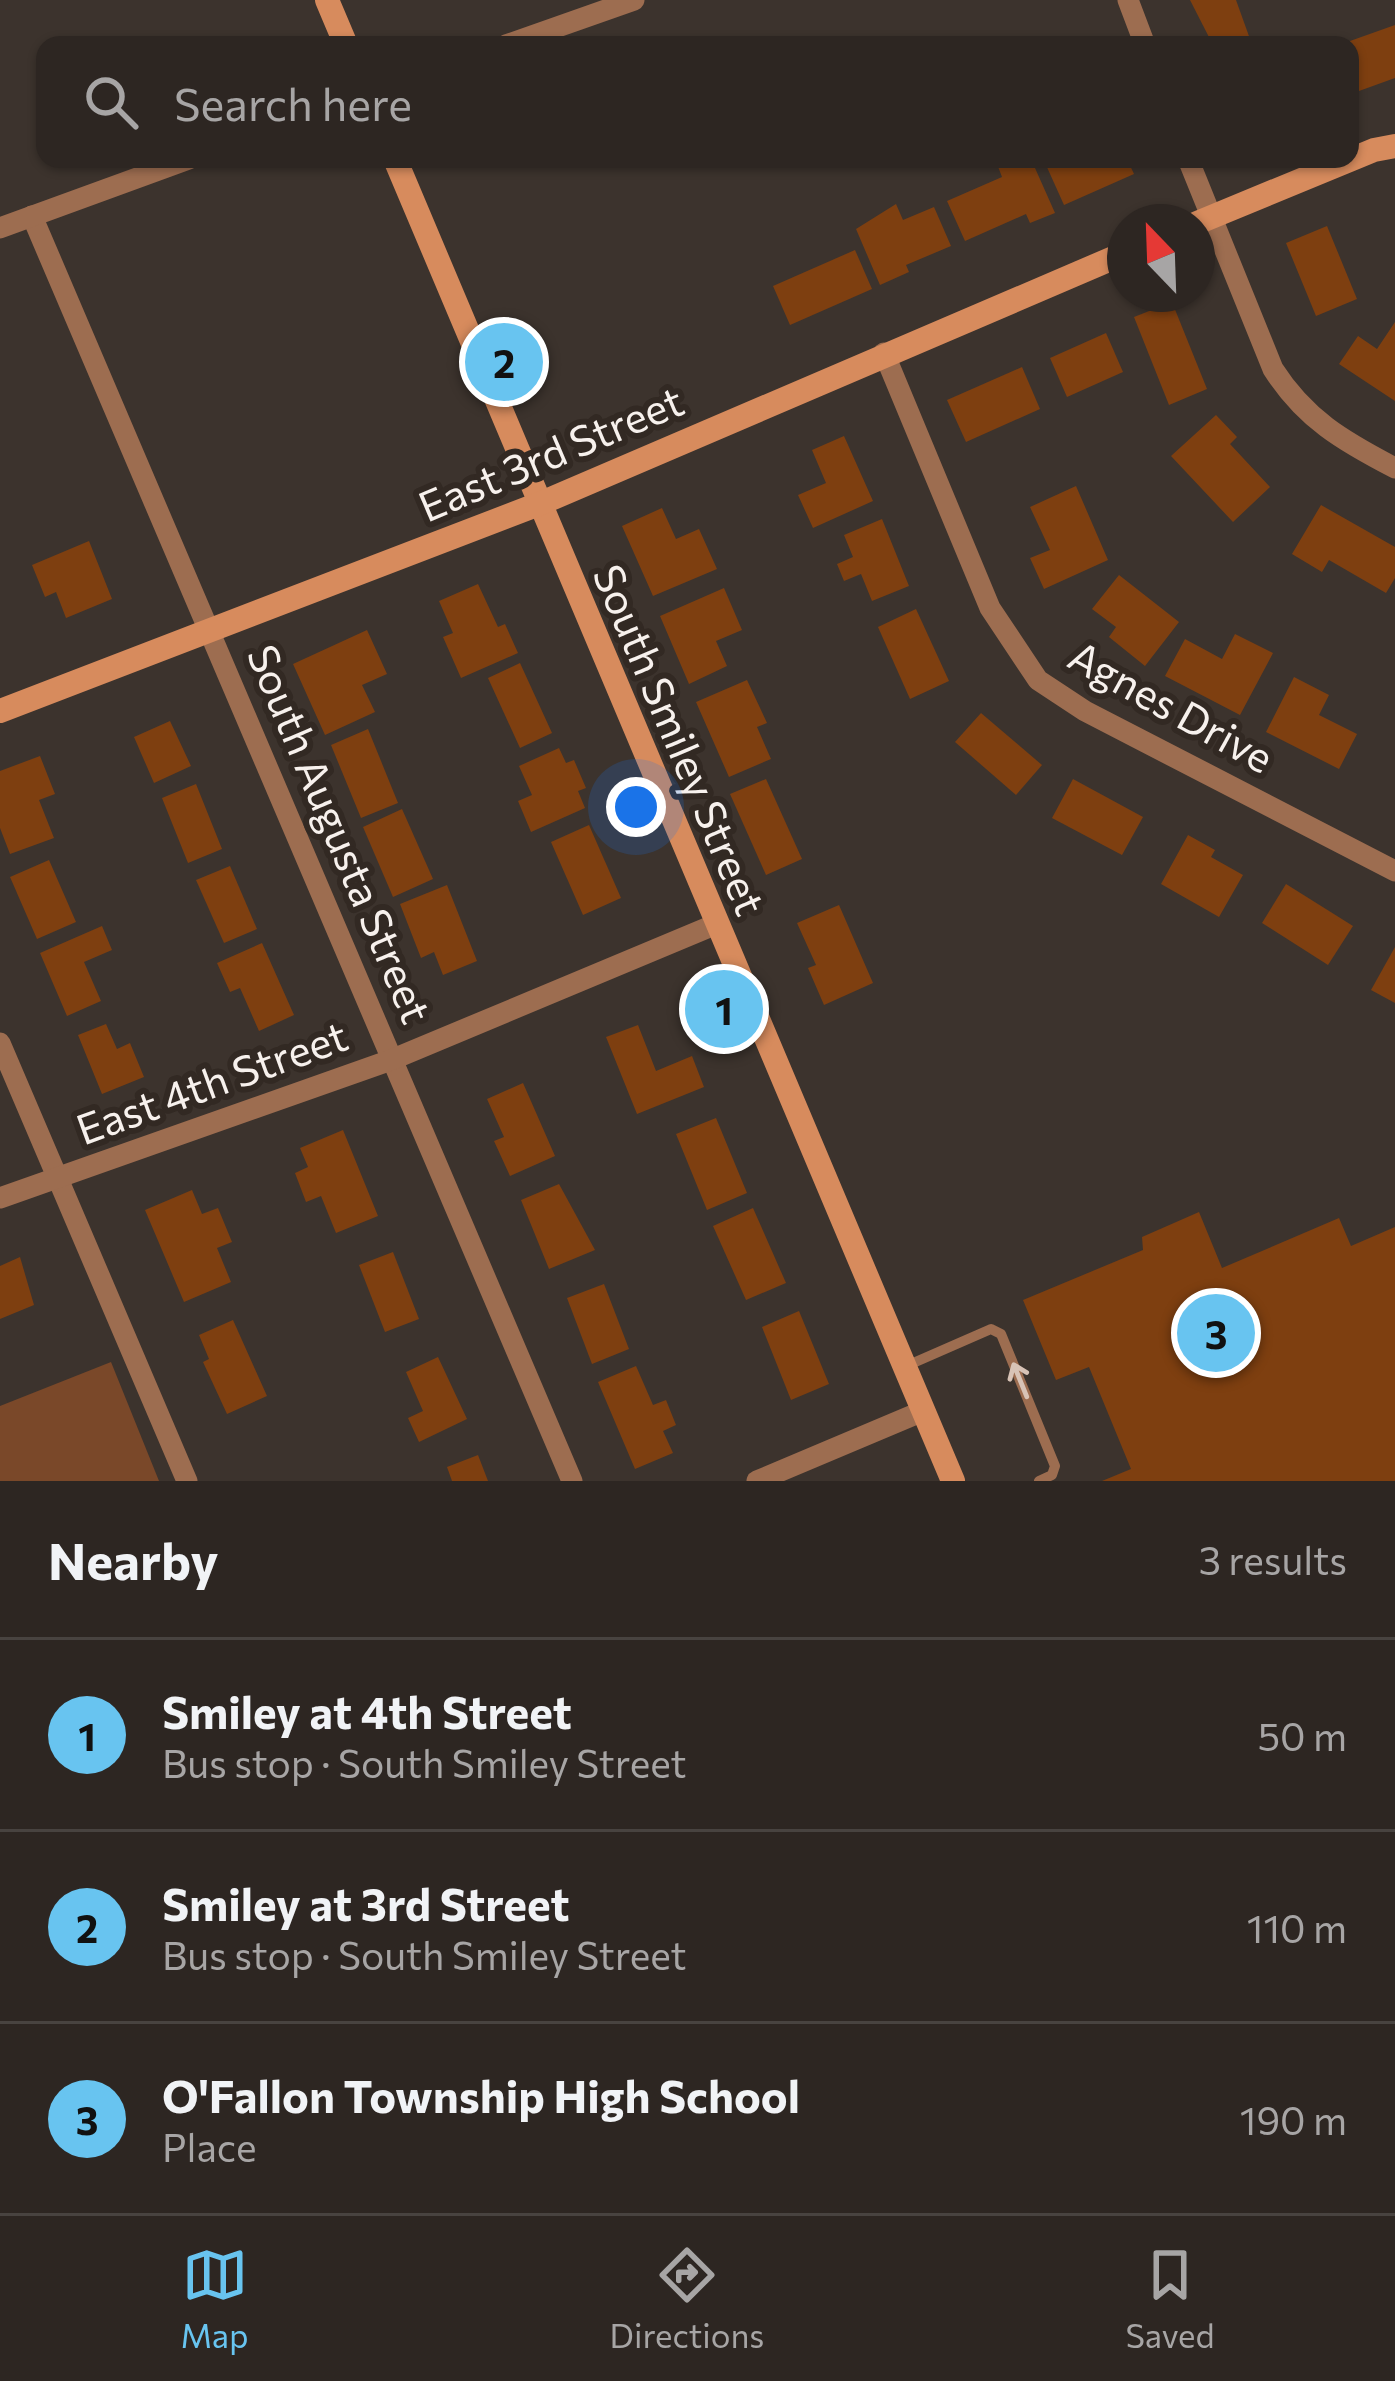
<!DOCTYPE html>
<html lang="en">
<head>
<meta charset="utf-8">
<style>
	body { margin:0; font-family:Commissioner,sans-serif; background:#352e2a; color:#f1f3f6 }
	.compass { position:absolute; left:1107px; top:204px; width:108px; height:108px; border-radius:50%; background:#2d2622; box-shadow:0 3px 9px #0004; rotate:337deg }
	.you { position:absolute; left:636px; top:807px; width:42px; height:42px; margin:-30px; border:9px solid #fff; border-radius:50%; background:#1a73e8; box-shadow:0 0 0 18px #1a73e833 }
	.badge { display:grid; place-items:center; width:78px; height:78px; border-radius:50%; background:#68c4f0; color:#111; font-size:39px; font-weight:700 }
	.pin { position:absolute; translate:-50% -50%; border:6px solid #fff; box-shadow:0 3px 12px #0006 }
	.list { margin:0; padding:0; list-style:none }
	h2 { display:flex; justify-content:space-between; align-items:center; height:156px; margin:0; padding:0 48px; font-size:51px }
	h2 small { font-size:39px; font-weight:400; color:#a7a5a5 }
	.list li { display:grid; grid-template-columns:78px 1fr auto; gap:36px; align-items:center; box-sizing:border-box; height:192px; padding:0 48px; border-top:3px solid #484340 }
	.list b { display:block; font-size:45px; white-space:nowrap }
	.list p { margin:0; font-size:39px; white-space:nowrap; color:#a7a5a5 }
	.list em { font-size:39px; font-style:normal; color:#a7a5a5 }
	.icon { flex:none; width:66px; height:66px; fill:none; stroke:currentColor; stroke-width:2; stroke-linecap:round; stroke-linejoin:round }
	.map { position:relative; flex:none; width:1395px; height:1481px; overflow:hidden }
	.search { position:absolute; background:#2d2622; box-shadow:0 3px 9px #0004; left:36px; right:36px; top:36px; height:132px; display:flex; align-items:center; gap:30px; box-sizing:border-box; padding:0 42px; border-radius:24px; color:#a7a5a5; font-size:45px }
	.sheet { height:732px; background:#2d2622 }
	nav { display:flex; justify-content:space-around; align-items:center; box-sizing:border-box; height:168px; border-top:3px solid #484340; background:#2d2622; font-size:33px; color:#a7a5a5 }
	nav a { display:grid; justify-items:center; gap:6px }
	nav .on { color:#68c4f0 }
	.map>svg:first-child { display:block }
	.green { fill:#7a4829 }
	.building { fill:#7e3f10 }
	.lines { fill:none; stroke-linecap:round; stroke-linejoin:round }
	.lane { stroke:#9d6d50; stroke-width:10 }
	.street { stroke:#9d6d50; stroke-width:21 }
	.secondary { stroke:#d78b5d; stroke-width:24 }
	.oneway { stroke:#d8c3b6 }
	.labels { text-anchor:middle; stroke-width:12; stroke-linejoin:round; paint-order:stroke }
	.street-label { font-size:42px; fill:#f7f1ed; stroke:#322923 }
</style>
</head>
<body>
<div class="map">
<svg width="1395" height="1481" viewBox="0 0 1395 1481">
	<rect width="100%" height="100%" fill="#3c332d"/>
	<polygon class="green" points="111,1362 159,1481 0,1481 0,1406"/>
	<g class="building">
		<polygon points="1190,0 1236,0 1250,39 1213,45"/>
		<polygon points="1395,25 1395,78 1359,91 1350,65 1350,41"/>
		<polygon points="1008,159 1031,159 1055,213 1030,223 1026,214 965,241 947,201 1002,177 997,164"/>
		<polygon points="1061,159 1127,159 1134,174 1064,205 1046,165"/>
		<polygon points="896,204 903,220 934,207 951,246 906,265 909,272 880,285 856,229"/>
		<polygon points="1327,226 1357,299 1316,316 1286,243"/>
		<polygon points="855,250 872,289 790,325 773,286"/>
		<polygon points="1172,302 1207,389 1169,405 1134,317"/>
		<polygon points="1395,322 1395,401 1339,364 1358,336 1377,349"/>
		<polygon points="1106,333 1123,372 1067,397 1050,358"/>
		<polygon points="1022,367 1040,409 966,442 947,400"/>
		<polygon points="1216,415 1237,437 1230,444 1270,487 1233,522 1171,456"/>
		<polygon points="844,436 873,501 813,528 798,495 826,483 812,450"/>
		<polygon points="1076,486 1108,560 1044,589 1030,558 1050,550 1030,507"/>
		<polygon points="1321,505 1395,547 1395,578 1386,593 1329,560 1322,572 1292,554"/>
		<polygon points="662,508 676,539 699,529 717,569 653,596 622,526"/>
		<polygon points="882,519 909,586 872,601 861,574 844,581 837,564 853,557 844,535"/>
		<polygon points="89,541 112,599 66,618 56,592 45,597 32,565"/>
		<polygon points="1119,575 1179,622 1145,666 1109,637 1116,627 1092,609"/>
		<polygon points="478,584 498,627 505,624 518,653 461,678 443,637 453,633 439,601"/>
		<polygon points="724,588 742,630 716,641 727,666 689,684 660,616"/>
		<polygon points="916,609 949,681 910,699 878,627"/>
		<polygon points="367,630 387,674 362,685 375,712 325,735 293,664"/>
		<polygon points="1235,634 1273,653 1240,715 1165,676 1185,639 1222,659"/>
		<polygon points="520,663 552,733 520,748 488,678"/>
		<polygon points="1294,677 1329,695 1319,715 1357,734 1339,769 1266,732"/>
		<polygon points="747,680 767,723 757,727 771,759 729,777 696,702"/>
		<polygon points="981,713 1042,765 1016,795 955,742"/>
		<polygon points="170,721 191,766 154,783 134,737"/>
		<polygon points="368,729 398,803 361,818 331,745"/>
		<polygon points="559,748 566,763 574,760 586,788 578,791 585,808 531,832 518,801 532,795 519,766"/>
		<polygon points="40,756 55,794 39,800 54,838 10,854 0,828 0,771"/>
		<polygon points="766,779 802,859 766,875 730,794"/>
		<polygon points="1073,779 1143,817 1122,855 1052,818"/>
		<polygon points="196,784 222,849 188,863 162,798"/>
		<polygon points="402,809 433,879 393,897 363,827"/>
		<polygon points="589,825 621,898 583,915 551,842"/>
		<polygon points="1188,835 1215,850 1211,857 1243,875 1219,917 1161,884"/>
		<polygon points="49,860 76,922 37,939 10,877"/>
		<polygon points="230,866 257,929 224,943 196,880"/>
		<polygon points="1286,884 1353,926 1328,965 1262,923"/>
		<polygon points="447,885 477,961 443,975 434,952 421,958 400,904"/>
		<polygon points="839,905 873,983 824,1005 808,968 816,965 797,923"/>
		<polygon points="102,926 112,950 84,962 101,1001 67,1016 40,953"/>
		<polygon points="262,943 294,1015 259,1031 240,988 230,992 217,963"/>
		<polygon points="1395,947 1395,1003 1371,990"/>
		<polygon points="106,1024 117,1049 130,1043 144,1077 102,1094 78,1035"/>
		<polygon points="638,1025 656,1071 692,1056 704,1087 637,1114 606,1037"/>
		<polygon points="523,1083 555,1156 510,1176 494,1141 504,1137 487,1099"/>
		<polygon points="716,1118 747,1193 707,1210 676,1134"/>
		<polygon points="343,1130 378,1216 336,1233 321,1196 306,1202 295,1173 308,1167 300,1148"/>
		<polygon points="559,1184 595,1250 549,1269 521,1200"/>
		<polygon points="192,1190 202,1214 218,1208 232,1242 217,1248 231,1282 184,1302 145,1210"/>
		<polygon points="753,1208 786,1283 746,1300 713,1226"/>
		<polygon points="1199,1212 1222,1268 1339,1218 1351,1246 1395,1227 1395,1481 1102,1481 1131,1469 1089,1367 1056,1380 1023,1300 1143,1250 1142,1237"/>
		<polygon points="393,1252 419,1319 385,1332 359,1265"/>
		<polygon points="20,1257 34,1305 0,1319 0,1266"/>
		<polygon points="604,1284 629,1349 592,1364 567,1298"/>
		<polygon points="799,1311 829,1384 791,1400 762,1327"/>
		<polygon points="233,1320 267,1396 227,1414 203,1362 209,1359 199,1335"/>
		<polygon points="438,1357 467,1419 419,1442 408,1418 423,1411 406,1372"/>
		<polygon points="636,1366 653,1405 666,1400 676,1425 663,1431 673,1453 635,1469 598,1382"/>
		<polygon points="478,1455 488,1481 452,1481 447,1467"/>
	</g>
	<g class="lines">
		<polyline class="lane" points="904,1367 991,1329 1001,1334 1055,1466 1052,1475 1039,1481"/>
		<g class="street">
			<polyline points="1128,0 1145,45"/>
			<polyline points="506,45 634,0"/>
			<path d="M1188,159L1273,369C1305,419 1343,441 1395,468"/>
			<polyline points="32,216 572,1481"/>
			<polyline points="0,228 189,159"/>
			<polyline points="884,353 990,608 1038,680 1085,711 1395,871"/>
			<polyline points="0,1043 187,1481"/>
			<polyline points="0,1198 391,1060 714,925"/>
			<polyline points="757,1481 923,1411"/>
		</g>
		<g class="secondary">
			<polyline points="327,0 346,45"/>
			<polyline points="395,159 953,1481"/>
			<polyline points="1197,223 1374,150 1395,146"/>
			<polyline points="0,711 539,504 1125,253"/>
		</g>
	</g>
	<defs><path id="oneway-shaft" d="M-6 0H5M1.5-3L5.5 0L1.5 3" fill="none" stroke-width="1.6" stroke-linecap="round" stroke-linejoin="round" transform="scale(3)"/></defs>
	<use class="oneway" href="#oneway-shaft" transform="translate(1020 1380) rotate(-112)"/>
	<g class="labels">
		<g class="street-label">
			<text transform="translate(551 454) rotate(-23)" y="15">East 3rd Street</text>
			<text transform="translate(1171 707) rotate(29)" y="15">Agnes Drive</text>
			<text transform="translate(679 740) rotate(67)" y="15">South Smiley Street</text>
			<text transform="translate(339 834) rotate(67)" y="15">South Augusta Street</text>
			<text transform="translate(212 1083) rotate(-20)" y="15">East 4th Street</text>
		</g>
	</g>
</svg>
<svg class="compass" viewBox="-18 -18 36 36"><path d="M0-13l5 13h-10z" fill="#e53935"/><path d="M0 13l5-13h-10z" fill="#a7a5a5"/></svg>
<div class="you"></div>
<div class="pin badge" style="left:724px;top:1009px">1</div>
<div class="pin badge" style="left:504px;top:362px">2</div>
<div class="pin badge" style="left:1216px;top:1333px">3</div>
<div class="search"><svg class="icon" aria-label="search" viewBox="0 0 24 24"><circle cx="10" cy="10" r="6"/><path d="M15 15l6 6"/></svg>Search here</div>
</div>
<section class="sheet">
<h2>Nearby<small>3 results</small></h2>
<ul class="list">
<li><span class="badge">1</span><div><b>Smiley at 4th Street</b><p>Bus stop · South Smiley Street</p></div><em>50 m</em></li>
<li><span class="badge">2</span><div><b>Smiley at 3rd Street</b><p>Bus stop · South Smiley Street</p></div><em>110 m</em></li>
<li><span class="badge">3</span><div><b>O'Fallon Township High School</b><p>Place</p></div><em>190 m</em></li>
</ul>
</section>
<nav>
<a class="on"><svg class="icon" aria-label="map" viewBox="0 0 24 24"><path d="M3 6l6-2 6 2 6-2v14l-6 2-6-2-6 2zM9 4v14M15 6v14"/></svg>Map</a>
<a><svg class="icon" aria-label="directions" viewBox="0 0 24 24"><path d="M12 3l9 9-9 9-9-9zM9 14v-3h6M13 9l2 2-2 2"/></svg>Directions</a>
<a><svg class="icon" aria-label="saved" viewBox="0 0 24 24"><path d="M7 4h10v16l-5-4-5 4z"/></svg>Saved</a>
</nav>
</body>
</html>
